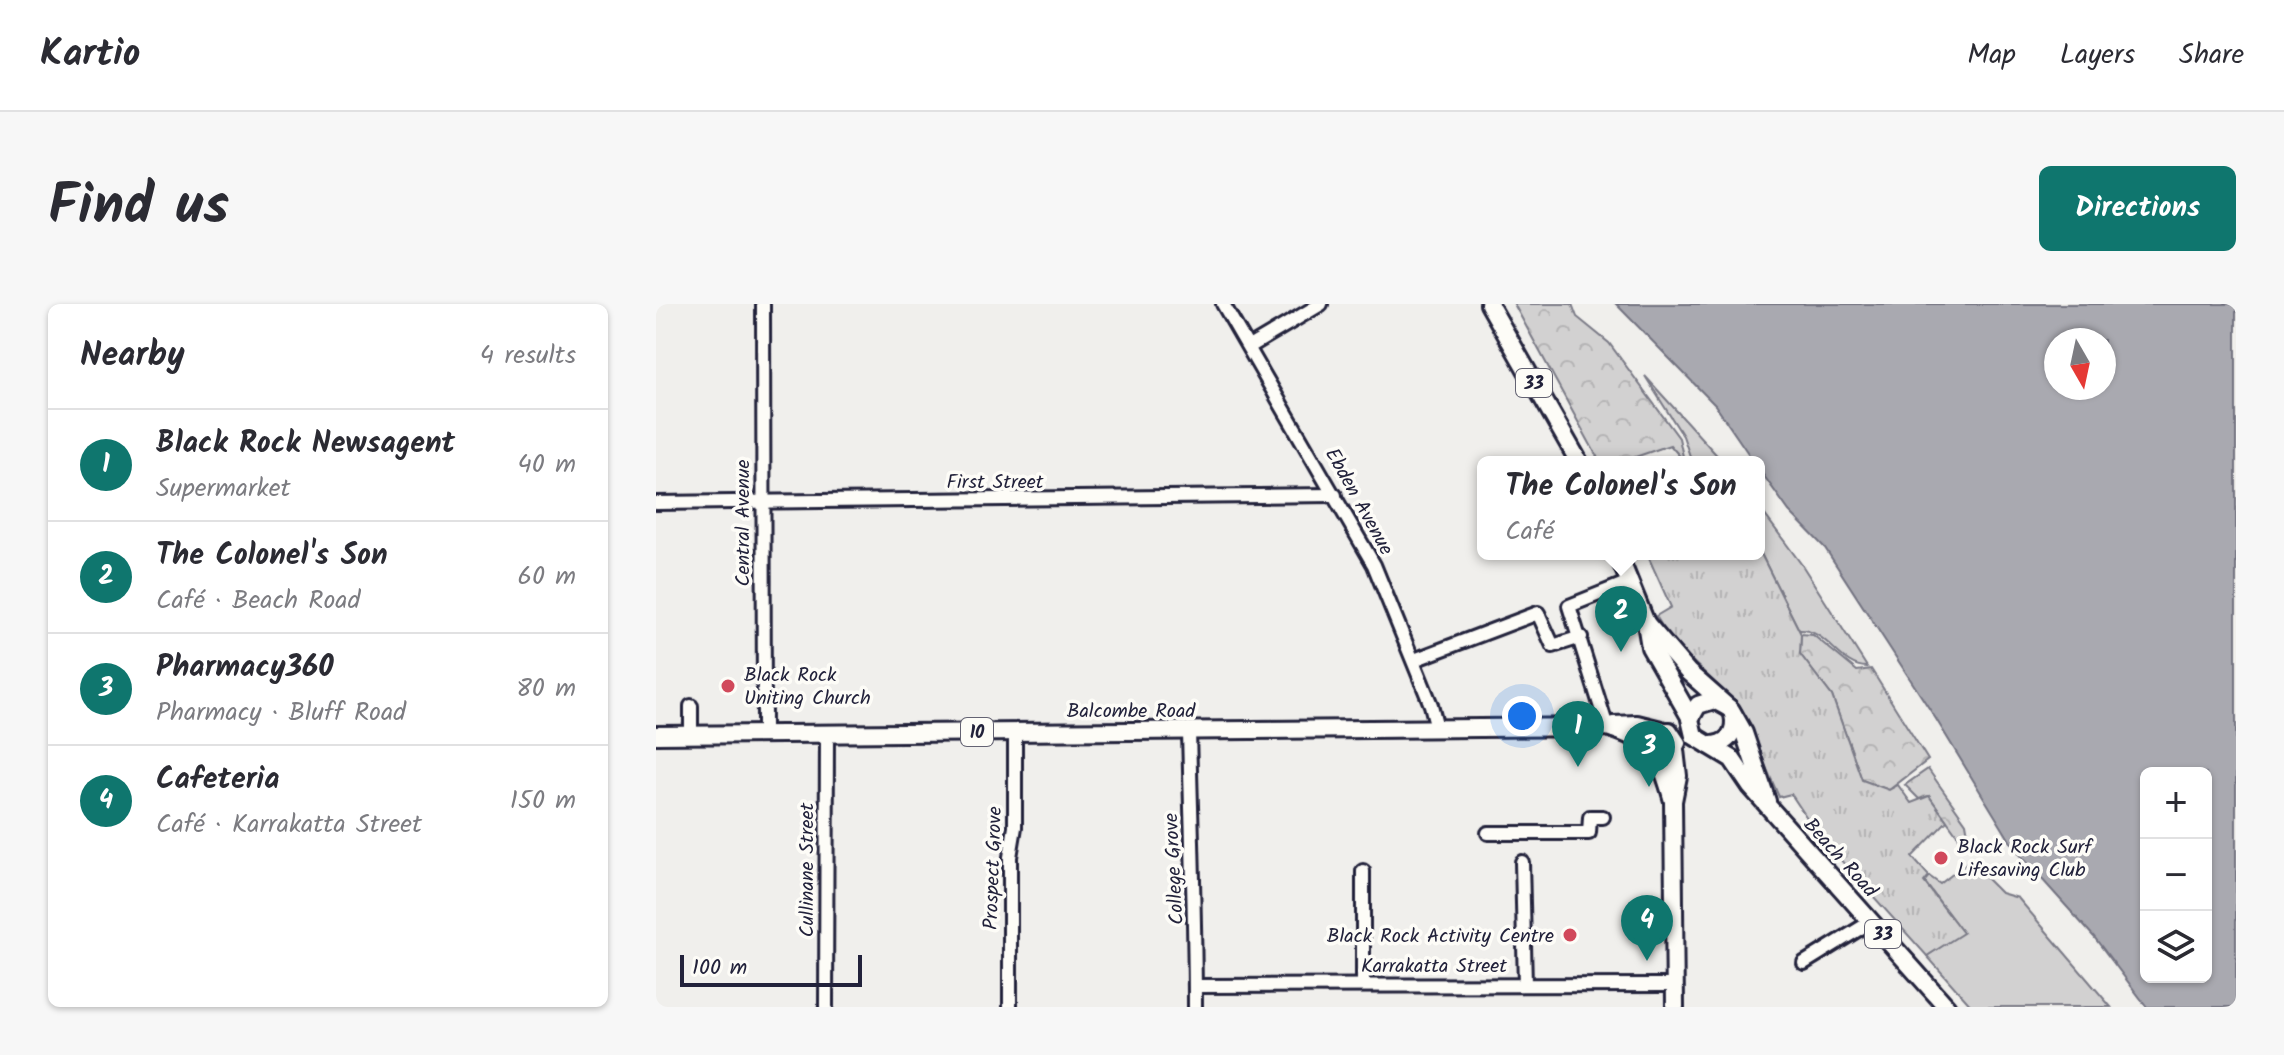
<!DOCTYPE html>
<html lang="en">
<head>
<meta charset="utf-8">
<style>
	body { margin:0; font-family:Kalam,sans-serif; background:#f7f7f7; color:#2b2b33 }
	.controls { position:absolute; right:24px; bottom:24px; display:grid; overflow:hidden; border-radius:12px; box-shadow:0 2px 6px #0004 }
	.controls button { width:72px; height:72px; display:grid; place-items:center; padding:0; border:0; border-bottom:2px solid #e1e1e2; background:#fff; color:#2b2b33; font:40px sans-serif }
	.compass { position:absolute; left:1388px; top:24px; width:72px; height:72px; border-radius:50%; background:#fff; box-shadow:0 2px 6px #0004; rotate:171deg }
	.scale { position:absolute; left:24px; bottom:20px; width:182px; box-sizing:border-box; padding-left:8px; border:4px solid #22223b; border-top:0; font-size:22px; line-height:28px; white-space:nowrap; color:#22223b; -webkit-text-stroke:6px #fdfcf7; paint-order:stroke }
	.you { position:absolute; left:866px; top:412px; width:28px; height:28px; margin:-20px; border:6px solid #fff; border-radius:50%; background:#1a73e8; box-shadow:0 0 0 12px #1a73e833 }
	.badge { display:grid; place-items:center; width:52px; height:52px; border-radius:50%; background:#0f766e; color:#fff; font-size:26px; font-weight:700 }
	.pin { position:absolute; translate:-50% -66px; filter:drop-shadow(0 2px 4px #0008) }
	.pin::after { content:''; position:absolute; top:42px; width:28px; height:24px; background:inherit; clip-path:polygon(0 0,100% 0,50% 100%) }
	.popup { position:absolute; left:821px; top:152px; width:288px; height:104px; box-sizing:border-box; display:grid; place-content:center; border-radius:12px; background:#fff; filter:drop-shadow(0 2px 6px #0005); font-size:26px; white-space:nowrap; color:#7c7c81 }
	.popup b { font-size:30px; color:#2b2b33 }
	.popup::after { content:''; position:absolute; left:50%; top:100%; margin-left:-16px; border:16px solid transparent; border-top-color:#fff }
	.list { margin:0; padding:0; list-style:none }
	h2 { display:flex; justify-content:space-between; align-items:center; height:104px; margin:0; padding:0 32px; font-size:34px }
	h2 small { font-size:26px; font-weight:400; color:#7c7c81 }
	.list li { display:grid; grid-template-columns:52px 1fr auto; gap:24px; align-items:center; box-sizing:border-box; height:112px; padding:0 32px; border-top:2px solid #e1e1e2 }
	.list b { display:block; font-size:30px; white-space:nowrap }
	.list p { margin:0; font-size:26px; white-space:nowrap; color:#7c7c81 }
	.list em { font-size:26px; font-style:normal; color:#7c7c81 }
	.icon { flex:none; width:44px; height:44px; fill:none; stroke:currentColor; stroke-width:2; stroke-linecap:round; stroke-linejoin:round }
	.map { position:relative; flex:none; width:1580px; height:703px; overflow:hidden; border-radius:12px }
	header { display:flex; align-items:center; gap:48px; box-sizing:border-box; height:112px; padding:0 40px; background:#fff; border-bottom:2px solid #e1e1e2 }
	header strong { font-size:38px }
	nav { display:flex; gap:44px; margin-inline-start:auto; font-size:28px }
	.intro { display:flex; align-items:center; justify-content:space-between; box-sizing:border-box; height:192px; padding:0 48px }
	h1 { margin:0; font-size:56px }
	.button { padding:20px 36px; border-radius:12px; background:#0f766e; color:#fff; font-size:28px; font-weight:700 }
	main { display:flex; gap:48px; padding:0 48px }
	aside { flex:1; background:#fff; border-radius:12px; box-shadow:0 2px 6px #0004 }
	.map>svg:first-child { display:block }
	.grass { fill:#d2d1d1; stroke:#7a7a86; stroke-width:2 }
	.forest { fill:url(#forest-crowns); stroke:#7a7a86; stroke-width:2 }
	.park { fill:url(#park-tufts); stroke:#7a7a86; stroke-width:2 }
	.water { fill:#a9a9b0; stroke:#737381; stroke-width:2; fill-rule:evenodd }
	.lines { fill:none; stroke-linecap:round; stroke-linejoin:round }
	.minor-casing { stroke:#22223b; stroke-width:18 }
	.major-casing { stroke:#22223b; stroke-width:22 }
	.minor { stroke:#fdfcf7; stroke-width:12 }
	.major { stroke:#fdfcf7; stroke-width:16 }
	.poi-dot { fill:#d1495b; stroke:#fdfcf7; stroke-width:3 }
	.labels { text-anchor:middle; stroke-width:7; stroke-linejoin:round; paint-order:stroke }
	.shield { fill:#fdfcf7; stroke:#646373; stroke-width:2 }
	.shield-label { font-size:18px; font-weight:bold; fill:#22223b }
	.street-label { font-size:20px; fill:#22223b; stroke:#fdfcf7 }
	.poi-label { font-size:20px; fill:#22223b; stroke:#fdfcf7; text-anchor:start }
</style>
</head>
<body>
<header>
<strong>Kartio</strong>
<nav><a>Map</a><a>Layers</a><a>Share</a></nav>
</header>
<div class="intro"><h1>Find us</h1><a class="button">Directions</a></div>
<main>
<aside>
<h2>Nearby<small>4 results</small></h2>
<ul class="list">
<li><span class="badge">1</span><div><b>Black Rock Newsagent</b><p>Supermarket</p></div><em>40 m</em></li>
<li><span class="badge">2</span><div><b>The Colonel's Son</b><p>Café · Beach Road</p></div><em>60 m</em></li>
<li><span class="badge">3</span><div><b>Pharmacy360</b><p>Pharmacy · Bluff Road</p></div><em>80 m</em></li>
<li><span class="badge">4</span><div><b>Cafeteria</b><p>Café · Karrakatta Street</p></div><em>150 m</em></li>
</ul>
</aside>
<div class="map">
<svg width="1580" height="703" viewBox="0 0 1580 703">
	<defs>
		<pattern id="forest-crowns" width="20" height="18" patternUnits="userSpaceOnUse" patternTransform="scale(2)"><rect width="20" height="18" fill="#d2d1d1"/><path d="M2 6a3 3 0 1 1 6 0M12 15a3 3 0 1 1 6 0" fill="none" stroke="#b4b3b4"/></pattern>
		<pattern id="park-tufts" width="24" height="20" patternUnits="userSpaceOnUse" patternTransform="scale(2)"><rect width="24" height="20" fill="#d2d1d1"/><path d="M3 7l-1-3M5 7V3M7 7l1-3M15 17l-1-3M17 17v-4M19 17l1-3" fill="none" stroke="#b4b3b4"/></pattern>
	</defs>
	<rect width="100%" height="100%" fill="#f0efec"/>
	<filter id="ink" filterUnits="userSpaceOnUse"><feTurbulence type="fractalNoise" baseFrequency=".0125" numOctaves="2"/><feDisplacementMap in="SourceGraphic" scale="16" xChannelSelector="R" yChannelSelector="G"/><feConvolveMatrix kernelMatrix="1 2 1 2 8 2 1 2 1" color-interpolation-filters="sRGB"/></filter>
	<g filter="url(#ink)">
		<g class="grass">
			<polygon points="989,72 1067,158 1036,158 1027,132"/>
			<path d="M1103,203L1146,261L1211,363C1183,363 1172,325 1143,326L1103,246Z"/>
			<polygon points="1313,557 1345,589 1362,594 1455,703 1316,703 1271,652 1306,628 1268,577 1273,572 1284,580"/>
		</g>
		<g class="forest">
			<polygon points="858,0 916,0 921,13 953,39 1023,134 1028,157 1014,141 965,158 944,158"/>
			<polygon points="1145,330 1157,331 1201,367 1215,365 1272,456 1233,486 1206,476 1176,392 1144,350"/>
			<polygon points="1272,465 1310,519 1313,536 1307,539 1273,492 1263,495 1249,481"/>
		</g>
		<polygon class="park" points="1103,246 1145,330 1144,350 1176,392 1206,476 1233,486 1242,481 1255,499 1273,492 1291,517 1256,553 1273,572 1268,578 1307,629 1271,652 1163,532 1135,490 1123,493 1083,401 1015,337 1000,312 1015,303 991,250 1103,250"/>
		<path class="water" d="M960,0H1580V703H1491L1438,633L1359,545L1280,415L1169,244L1133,207L1103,165V158H1098L1059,101ZM1400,36H1448V84H1400ZM1490,469H1550V673H1490Z"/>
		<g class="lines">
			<g class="minor-casing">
				<g id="minor">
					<polyline points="107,0 108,429"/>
					<polyline points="567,0 718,261 775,401 781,424"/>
					<polyline points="593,43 665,0"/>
					<polyline points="0,199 679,191"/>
					<polyline points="758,356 882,309 897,342 925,333"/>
					<polyline points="951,423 913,302 973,278"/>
					<path d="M533,426C535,519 539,610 539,703"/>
					<polyline points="35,430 35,402"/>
					<polyline points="832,529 933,529 934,513 947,513"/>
					<polyline points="866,558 869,681"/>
					<polyline points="707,567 707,681"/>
					<polyline points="1148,659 1216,617"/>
					<polyline points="539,682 1016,681"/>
					<polyline points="170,703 171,429"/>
					<polyline points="354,703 354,553 359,523 359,427"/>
				</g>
			</g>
			<g class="major-casing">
				<g id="major">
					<polyline points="833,0 923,158"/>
					<polyline points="962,250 990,319 994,343 1034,413"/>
					<polyline points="990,319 1032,368 1075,406 1088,429 1111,497"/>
					<polyline points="1073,404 1058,396 1042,401 1034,415 1038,432 1076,455 1095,483 1291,703"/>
					<polyline points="957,421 981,420 1005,426"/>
					<path d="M0,431L951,423C998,438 1004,451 1017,497"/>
					<path d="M1053,441C1072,441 1081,428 1077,410"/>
					<polyline points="995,444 999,429 1013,427 1021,439 1012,451"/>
					<polyline points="1019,703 1017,497 1022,472 1019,446"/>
				</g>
			</g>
			<use href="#minor" class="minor"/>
			<use href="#major" class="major"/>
		</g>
	</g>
	<g class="poi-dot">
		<circle cx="72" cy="382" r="8"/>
		<circle cx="1285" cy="554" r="8"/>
		<circle cx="914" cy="631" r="8"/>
	</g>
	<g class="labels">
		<g class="shield">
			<rect x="860" y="65" width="36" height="28" rx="6"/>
			<rect x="305" y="414" width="32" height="28" rx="6"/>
			<rect x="1209" y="616" width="36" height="28" rx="6"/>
		</g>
		<g class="shield-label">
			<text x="878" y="85">33</text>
			<text x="321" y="434">10</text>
			<text x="1227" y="636">33</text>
		</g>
		<g class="street-label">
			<text x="339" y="184">First Street</text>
			<text transform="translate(704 197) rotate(61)" y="7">Ebden Avenue</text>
			<text transform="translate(86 219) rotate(-90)" y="7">Central Avenue</text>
			<text x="475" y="413">Balcombe Road</text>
			<text transform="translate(1185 553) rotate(48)" y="7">Beach Road</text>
			<text transform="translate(336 564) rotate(-88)" y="7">Prospect Grove</text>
			<text transform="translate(517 565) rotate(-93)" y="7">College Grove</text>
			<text transform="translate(150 566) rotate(-90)" y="7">Cullinane Street</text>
			<text x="778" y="668">Karrakatta Street</text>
		</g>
		<g class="poi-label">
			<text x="88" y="377">Black Rock<tspan x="88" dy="23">Uniting Church</tspan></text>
			<text x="1301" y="549">Black Rock Surf<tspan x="1301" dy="23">Lifesaving Club</tspan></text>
			<text x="898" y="638" text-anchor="end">Black Rock Activity Centre</text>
		</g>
	</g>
</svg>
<div class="controls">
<button>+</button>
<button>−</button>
<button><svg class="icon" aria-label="layers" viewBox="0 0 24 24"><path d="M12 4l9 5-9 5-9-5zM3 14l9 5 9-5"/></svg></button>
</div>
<svg class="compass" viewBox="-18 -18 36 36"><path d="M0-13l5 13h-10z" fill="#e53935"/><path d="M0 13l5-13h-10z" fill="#7c7c81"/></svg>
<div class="scale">100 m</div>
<div class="you"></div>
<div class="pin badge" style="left:922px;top:463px">1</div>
<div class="pin badge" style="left:965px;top:348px">2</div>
<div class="popup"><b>The Colonel's Son</b>Café</div>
<div class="pin badge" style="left:993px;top:483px">3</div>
<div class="pin badge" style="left:991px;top:657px">4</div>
</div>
</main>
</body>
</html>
